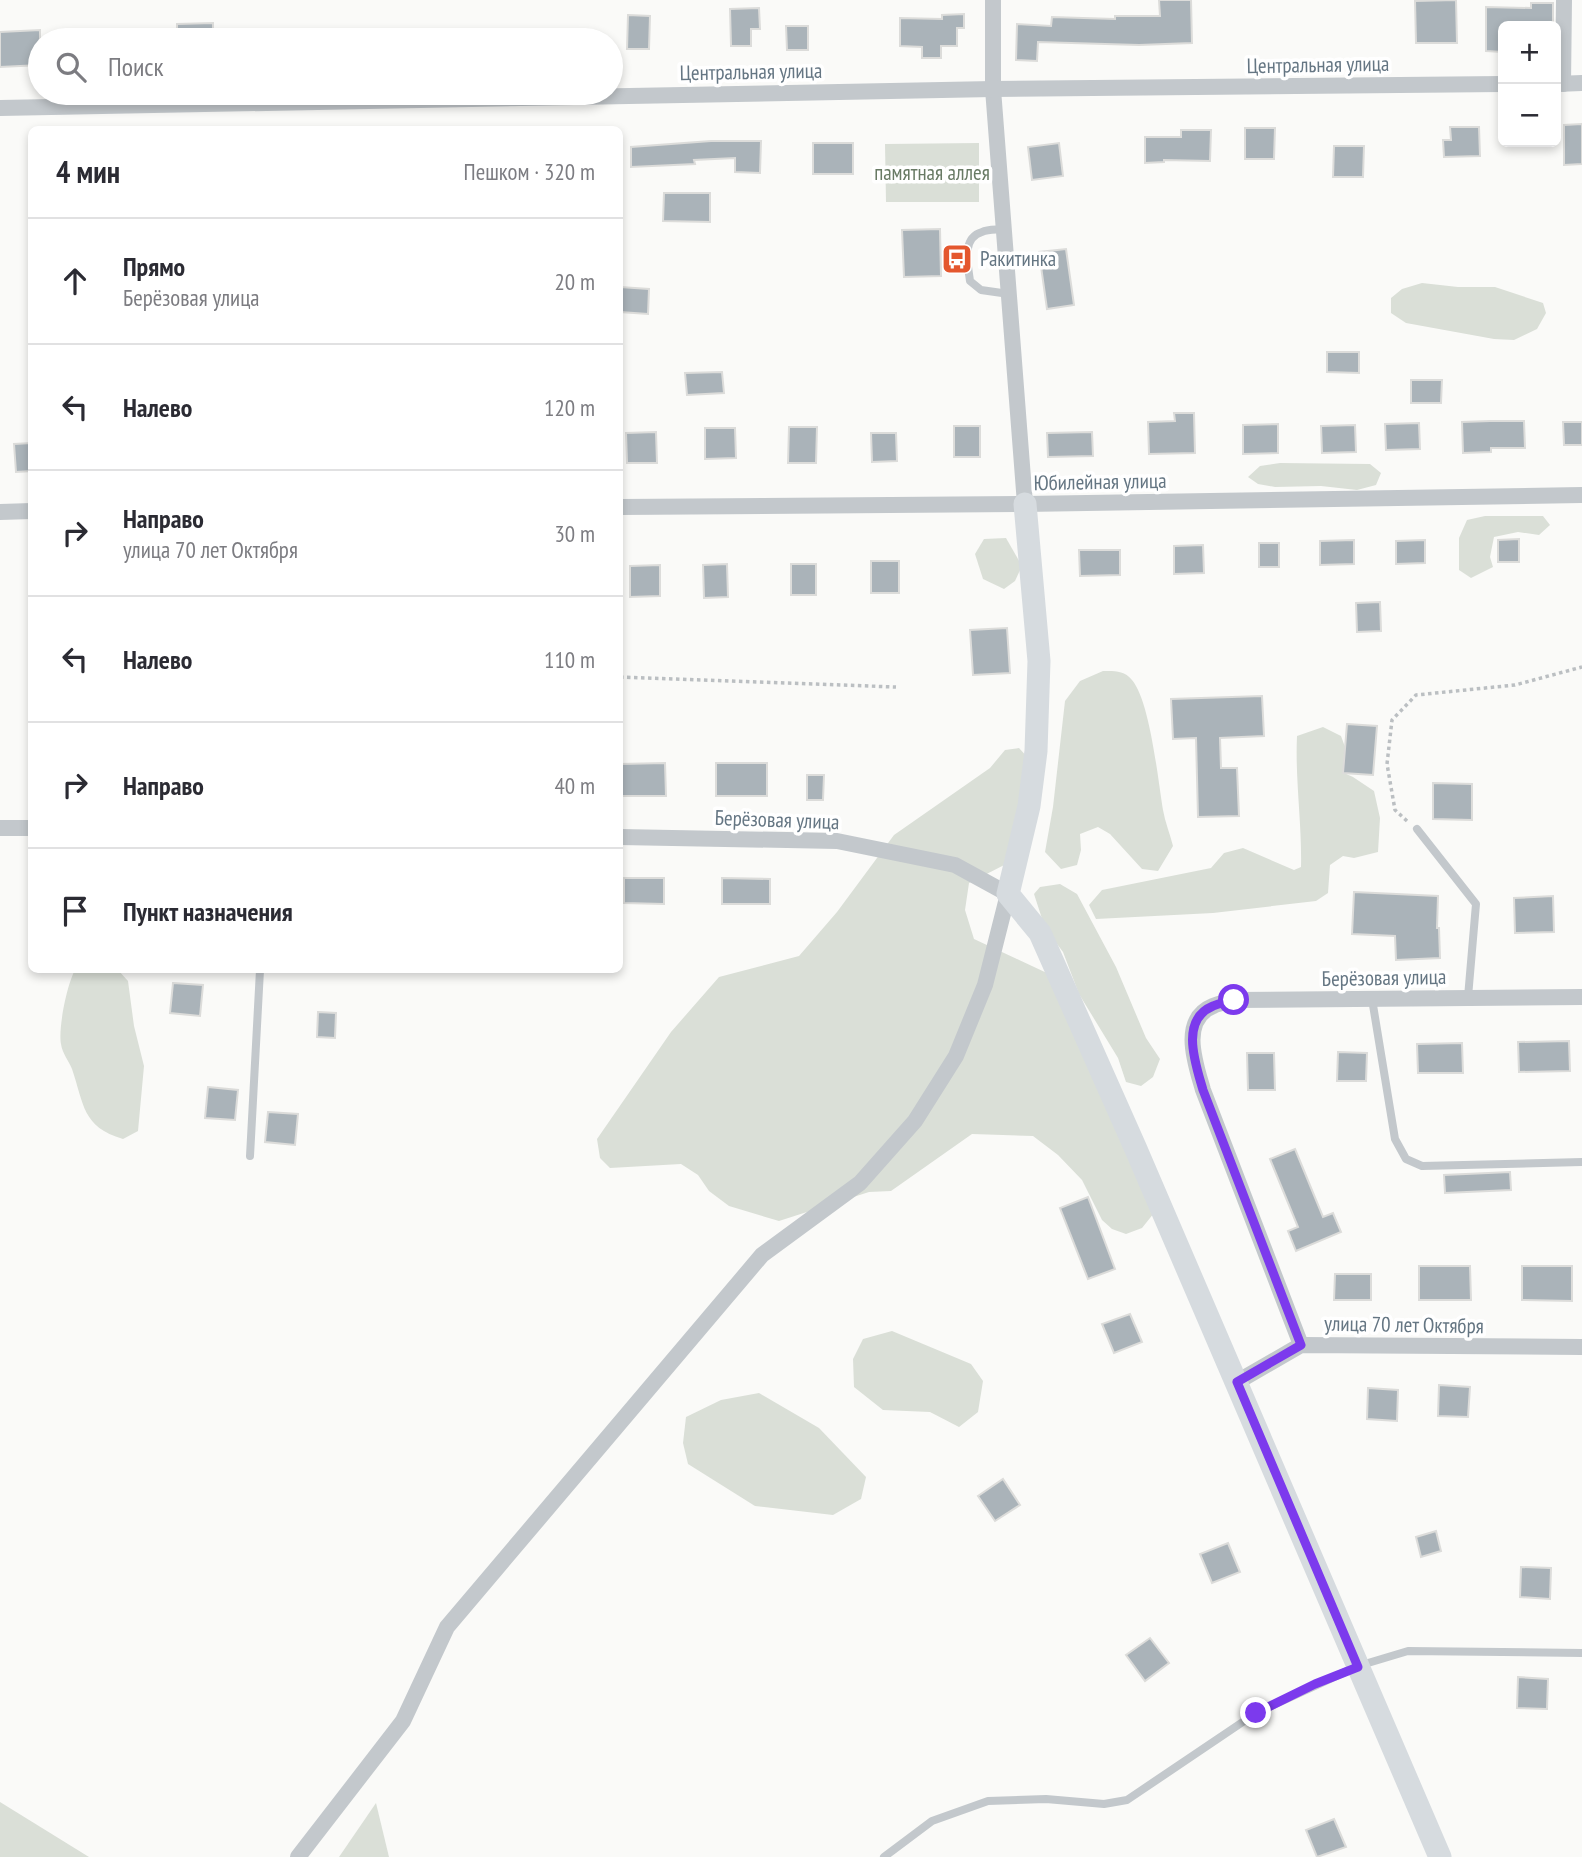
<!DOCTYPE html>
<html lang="ru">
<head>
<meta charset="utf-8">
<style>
	body { margin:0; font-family:"PT Sans Narrow",sans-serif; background:#f7f7f7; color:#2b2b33 }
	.controls { position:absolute; right:21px; top:21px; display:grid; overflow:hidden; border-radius:10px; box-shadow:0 4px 10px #0003 }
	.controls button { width:63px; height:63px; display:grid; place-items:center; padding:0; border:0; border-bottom:2px solid #e1e1e2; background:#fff; color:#2b2b33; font:35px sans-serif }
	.stop { position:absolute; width:21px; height:21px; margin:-16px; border:5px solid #7c3aed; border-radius:50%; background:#fff }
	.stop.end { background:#7c3aed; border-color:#fff; box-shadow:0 2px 7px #0008 }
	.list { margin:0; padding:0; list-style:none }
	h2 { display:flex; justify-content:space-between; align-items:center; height:91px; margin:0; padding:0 28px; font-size:30px }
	h2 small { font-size:23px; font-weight:400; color:#7c7c81 }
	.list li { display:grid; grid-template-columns:46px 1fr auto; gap:21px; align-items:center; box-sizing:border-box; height:126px; padding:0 28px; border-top:2px solid #e1e1e2 }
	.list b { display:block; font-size:26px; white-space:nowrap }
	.list p { margin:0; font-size:23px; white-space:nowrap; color:#7c7c81 }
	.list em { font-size:23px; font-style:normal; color:#7c7c81 }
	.icon { flex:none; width:38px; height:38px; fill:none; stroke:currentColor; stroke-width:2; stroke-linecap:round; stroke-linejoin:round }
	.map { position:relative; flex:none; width:1582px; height:1857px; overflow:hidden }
	.search { position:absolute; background:#fff; box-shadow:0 4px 10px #0003; left:28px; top:28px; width:595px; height:77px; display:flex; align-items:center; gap:18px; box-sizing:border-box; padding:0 24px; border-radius:38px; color:#7c7c81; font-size:26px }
	.panel { position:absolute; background:#fff; box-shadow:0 4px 10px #0003; left:28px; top:126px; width:595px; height:847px; border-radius:10px }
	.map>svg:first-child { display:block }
	.green { fill:#dadfd7 }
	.building { fill:#aab3b9; stroke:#dcdcda; stroke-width:2 }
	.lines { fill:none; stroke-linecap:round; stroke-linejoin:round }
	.path { stroke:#bbbfc2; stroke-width:3.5; stroke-dasharray:3.5 3.5; stroke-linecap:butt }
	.lane { stroke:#c3c8cc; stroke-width:8 }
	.street { stroke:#c3c8cc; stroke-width:16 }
	.secondary { stroke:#d6dbdf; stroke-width:23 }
	.route { stroke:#7c3aed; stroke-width:9 }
	.labels { text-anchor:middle; stroke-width:7; stroke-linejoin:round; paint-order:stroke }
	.street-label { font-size:21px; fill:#657683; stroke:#fff }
	.park-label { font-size:21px; fill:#687a64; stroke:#fff }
	.poi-label { font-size:21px; fill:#657683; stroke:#fff; text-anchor:start }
</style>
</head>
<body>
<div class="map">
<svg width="1582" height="1857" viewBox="0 0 1582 1857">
	<rect width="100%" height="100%" fill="#fafaf8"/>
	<g class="green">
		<polygon points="979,143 979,202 886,202 885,144"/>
		<polygon points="1422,283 1458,287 1495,287 1543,303 1546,313 1537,329 1514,340 1494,339 1406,323 1391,313 1391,298 1402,289"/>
		<polygon points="1280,463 1370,464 1381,473 1376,485 1357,490 1321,486 1275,487 1258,484 1248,477 1260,466"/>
		<polygon points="1485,516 1543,516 1550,525 1539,535 1518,532 1494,537 1490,557 1493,567 1471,578 1459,570 1459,538 1467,520"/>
		<polygon points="1006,538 1022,566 1015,581 1004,589 983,579 975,554 984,539"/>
		<path d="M1103,671C1114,671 1124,670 1132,680C1150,701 1158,780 1163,810C1165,822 1170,834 1173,846L1158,871L1142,869L1110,834L1098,827L1080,834L1081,850L1077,865L1061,869L1045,852L1053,807L1065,701L1080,681Z"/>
		<path d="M1323,727L1341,736L1345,747L1344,773L1353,777L1374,791L1380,818L1378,852L1354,858L1343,856L1330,865L1328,893L1316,901L1213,913L1096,919L1089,905L1102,890L1211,868L1224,853L1243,848L1294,870L1301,867C1302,823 1295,780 1297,736Z"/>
		<polygon points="1019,748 1029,759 1012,861 969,883 965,910 974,939 1049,974 1154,1213 1142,1228 1126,1234 1112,1229 1102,1220 1082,1180 1058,1155 1033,1136 972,1134 891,1191 869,1192 779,1221 729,1206 709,1191 698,1175 681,1164 610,1168 600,1158 597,1139 671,1032 719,977 799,956 837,912 894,835 990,768 1005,750"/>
		<polygon points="1060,884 1077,894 1116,967 1146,1038 1160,1059 1153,1077 1141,1086 1126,1082 1118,1058 1079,994 1063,952 1045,928 1034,894 1040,887"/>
		<path d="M75,970H118L128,981L134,1026L144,1066L138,1131L123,1139C82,1127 84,1104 72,1069C69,1061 62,1053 61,1044C58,1029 67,984 75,970Z"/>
		<polygon points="892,1331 971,1364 983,1381 978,1412 959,1427 930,1412 883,1410 854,1387 853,1359 863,1339"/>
		<polygon points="759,1393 819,1428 866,1477 861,1499 833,1515 755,1506 688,1464 683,1443 686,1417 721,1400"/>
		<polygon points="0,1802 89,1857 0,1857"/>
		<polygon points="376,1803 389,1857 339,1857"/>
	</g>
	<g class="building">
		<polygon points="1159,0 1191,0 1192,43 1139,45 1038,42 1037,61 1016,60 1017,24 1051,26 1052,17 1115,19 1115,16 1160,16"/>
		<polygon points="1456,0 1457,43 1416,43 1415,1"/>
		<polygon points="1531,3 1553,3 1553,26 1503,26 1503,52 1486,51 1486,7 1531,8"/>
		<polygon points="759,8 760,29 751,29 751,46 731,46 730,9"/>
		<polygon points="964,14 964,28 957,28 957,46 941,46 941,58 922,58 922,47 900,46 900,18 942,19 942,15"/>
		<polygon points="628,15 650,16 649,49 627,49"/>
		<polygon points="213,23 213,40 177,40 177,24"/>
		<polygon points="786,26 808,26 808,50 787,50"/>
		<polygon points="40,30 40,65 0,67 0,32"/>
		<polygon points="1582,124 1582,164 1564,165 1564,125"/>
		<polygon points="1450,127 1479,127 1480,156 1444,157 1443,140 1451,140"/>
		<polygon points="1245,128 1275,128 1274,159 1245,159"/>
		<polygon points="1181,130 1211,130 1210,161 1164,160 1164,162 1145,163 1145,137 1181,137"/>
		<polygon points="711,141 761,141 760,173 735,172 735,158 694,160 695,164 631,167 631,147"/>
		<rect x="813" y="143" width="40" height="31"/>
		<polygon points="1059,143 1063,176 1032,180 1028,147"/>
		<polygon points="1334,146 1364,146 1363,177 1333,177"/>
		<polygon points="664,193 710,193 710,222 663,221"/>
		<polygon points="940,229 941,276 904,277 902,230"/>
		<polygon points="1066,249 1074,305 1047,309 1039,252"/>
		<polygon points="620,287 649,289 648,314 620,312"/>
		<polygon points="1327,352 1359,352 1359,373 1327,372"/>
		<polygon points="722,372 724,393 687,395 685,373"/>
		<polygon points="1411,380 1442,380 1441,403 1411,403"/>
		<polygon points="1174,413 1194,413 1195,453 1149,454 1148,422 1175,421"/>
		<polygon points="1490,421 1524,421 1525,448 1491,448 1491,452 1463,453 1462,422"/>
		<polygon points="1563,422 1582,422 1582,445 1564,445"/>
		<polygon points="1419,423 1420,449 1386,450 1385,424"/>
		<polygon points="1278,424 1278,453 1243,454 1243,425"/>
		<polygon points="1355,425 1356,452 1322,453 1321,426"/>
		<rect x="954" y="426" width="26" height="31"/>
		<polygon points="789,427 817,427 816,463 788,463"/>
		<polygon points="705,428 735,428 736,458 705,459"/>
		<polygon points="656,432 657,463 627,463 626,433"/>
		<polygon points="1092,432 1093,456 1048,457 1047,433"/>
		<polygon points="871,433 896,433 897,461 872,462"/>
		<polygon points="32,443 32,471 16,472 14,444"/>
		<polygon points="1519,539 1519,562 1498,562 1498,540"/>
		<polygon points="1354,540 1354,564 1320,565 1320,541"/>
		<polygon points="1425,540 1425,563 1396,564 1396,541"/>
		<rect x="1259" y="543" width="20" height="24"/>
		<polygon points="1203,545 1204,573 1174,574 1174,546"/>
		<polygon points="1079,550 1120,550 1120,575 1080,576"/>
		<rect x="871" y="561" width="28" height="32"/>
		<polygon points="727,564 728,597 704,598 703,565"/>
		<rect x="791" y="564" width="25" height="31"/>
		<polygon points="660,565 660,596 630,597 630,566"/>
		<polygon points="1380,602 1381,631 1357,632 1356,603"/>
		<polygon points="1007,628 1010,673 973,675 970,630"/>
		<polygon points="1262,696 1264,736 1220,738 1221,768 1237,768 1239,816 1198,817 1196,738 1173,739 1171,699"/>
		<polygon points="1347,724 1377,726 1373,775 1343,773"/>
		<polygon points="665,763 666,796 620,796 620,764"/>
		<rect x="716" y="763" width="51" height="33"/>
		<polygon points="807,775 824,775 823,800 807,800"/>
		<polygon points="1433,783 1472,784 1472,820 1433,819"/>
		<polygon points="624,878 664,878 664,904 624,903"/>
		<polygon points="722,878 770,879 770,904 722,904"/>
		<polygon points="1354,892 1438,896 1437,928 1439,928 1440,958 1396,960 1395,936 1352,934"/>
		<polygon points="1553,896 1554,932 1515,933 1514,898"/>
		<polygon points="173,983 203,985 200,1016 170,1013"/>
		<polygon points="318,1012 336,1013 335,1038 317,1037"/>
		<polygon points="1569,1041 1570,1071 1519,1072 1518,1042"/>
		<polygon points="1462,1043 1463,1073 1418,1073 1417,1044"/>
		<polygon points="1338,1052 1367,1053 1366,1081 1337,1081"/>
		<polygon points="1247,1053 1274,1053 1275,1090 1248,1090"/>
		<polygon points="208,1087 238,1090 235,1120 205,1118"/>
		<polygon points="268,1112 298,1114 295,1145 265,1142"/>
		<polygon points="1295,1149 1323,1217 1333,1213 1341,1232 1296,1251 1288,1231 1298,1227 1270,1159"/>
		<polygon points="1510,1172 1511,1190 1445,1193 1444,1175"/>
		<polygon points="1088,1197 1115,1269 1088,1279 1060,1208"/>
		<polygon points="1419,1266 1470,1266 1471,1300 1419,1300"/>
		<polygon points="1522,1266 1572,1266 1572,1301 1522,1300"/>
		<polygon points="1335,1274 1371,1274 1371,1300 1334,1300"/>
		<polygon points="1130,1314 1142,1342 1114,1353 1102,1324"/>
		<polygon points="1439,1385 1470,1387 1468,1417 1438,1416"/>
		<polygon points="1368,1388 1398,1390 1397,1421 1367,1419"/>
		<polygon points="1003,1479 1020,1505 995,1521 978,1496"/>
		<polygon points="1436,1531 1441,1551 1421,1557 1416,1537"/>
		<polygon points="1228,1543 1240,1572 1212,1583 1200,1554"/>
		<polygon points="1521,1567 1551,1568 1550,1599 1520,1597"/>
		<polygon points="1150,1638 1169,1663 1145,1681 1126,1655"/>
		<polygon points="1518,1677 1548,1679 1547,1709 1517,1708"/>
		<polygon points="1334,1819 1346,1847 1317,1857 1306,1830"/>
	</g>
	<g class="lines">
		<g class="path">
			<polyline points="620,677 896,687"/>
			<polyline points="1407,821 1395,810 1387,764 1392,720 1416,695 1515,685 1582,667"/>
		</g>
		<g class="lane">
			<path d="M1004,229C997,230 988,229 982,232C961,238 968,265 970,281L981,290L1009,294"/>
			<polyline points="1417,829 1476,904 1468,997"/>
			<polyline points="1372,999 1395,1139 1406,1159 1422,1166 1582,1162"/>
			<polyline points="250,1156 260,970"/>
			<polyline points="884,1857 932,1821 988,1801 1046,1799 1104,1804 1127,1800 1256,1713 1358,1666 1408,1651 1582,1653"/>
		</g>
		<g class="street">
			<polyline points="993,0 993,89 1025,504"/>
			<polyline points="1556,84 1582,83"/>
			<polyline points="1563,84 1564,0"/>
			<polyline points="0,108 993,89 1503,84"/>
			<polyline points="620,507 1025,504 1582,495"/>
			<polyline points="0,512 32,511"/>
			<polyline points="0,828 32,828"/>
			<path d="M1301,1345L1203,1090C1196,1065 1179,1020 1213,1006C1219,1003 1227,1002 1234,1000L1582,997"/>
			<polyline points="1237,1382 1301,1345 1582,1347"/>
			<polyline points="298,1857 403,1721 447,1627 762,1255 860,1183 915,1121 956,1056 985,985 1008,894 955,865 837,841 620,837"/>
		</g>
		<polyline class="secondary" points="1025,504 1039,661 1036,751 1029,806 1008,894 1040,933 1135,1147 1440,1857"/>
	</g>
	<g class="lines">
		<path class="route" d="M1234,1000C1227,1002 1219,1003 1213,1006C1179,1020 1196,1065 1203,1090L1301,1345L1237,1382L1358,1667L1315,1684L1256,1713"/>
	</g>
	<defs>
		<g id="bus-square" transform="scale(1.575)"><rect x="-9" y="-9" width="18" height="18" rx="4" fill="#e4572e" stroke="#fff"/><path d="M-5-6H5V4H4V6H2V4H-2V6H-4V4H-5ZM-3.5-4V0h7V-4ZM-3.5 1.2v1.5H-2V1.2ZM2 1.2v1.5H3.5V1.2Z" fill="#fff"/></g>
	</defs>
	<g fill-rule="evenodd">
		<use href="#bus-square" x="957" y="259"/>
	</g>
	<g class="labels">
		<g class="street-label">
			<text transform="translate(1318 65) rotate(-1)" y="7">Центральная улица</text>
			<text transform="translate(751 72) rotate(-1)" y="7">Центральная улица</text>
			<text transform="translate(1100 482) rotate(-1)" y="7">Юбилейная улица</text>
			<text transform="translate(777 820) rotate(2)" y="7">Берёзовая улица</text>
			<text transform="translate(1384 978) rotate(-1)" y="7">Берёзовая улица</text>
			<text transform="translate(1404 1325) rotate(1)" y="7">улица 70 лет Октября</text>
		</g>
		<g class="park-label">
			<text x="932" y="180">памятная аллея</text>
		</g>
		<g class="poi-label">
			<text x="980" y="266">Ракитинка</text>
		</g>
	</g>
</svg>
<div class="controls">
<button>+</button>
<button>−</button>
</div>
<div class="stop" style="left:1234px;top:1000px"></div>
<div class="stop end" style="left:1256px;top:1713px"></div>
<div class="search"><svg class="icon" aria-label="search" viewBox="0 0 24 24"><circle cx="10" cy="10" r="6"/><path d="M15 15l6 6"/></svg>Поиск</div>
<section class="panel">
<h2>4 мин<small>Пешком · 320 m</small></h2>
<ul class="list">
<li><svg class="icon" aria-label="ahead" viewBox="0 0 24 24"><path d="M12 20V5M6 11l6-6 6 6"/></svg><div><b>Прямо</b><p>Берёзовая улица</p></div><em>20 m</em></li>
<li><svg class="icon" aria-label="left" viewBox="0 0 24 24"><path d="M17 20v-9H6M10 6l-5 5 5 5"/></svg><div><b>Налево</b></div><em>120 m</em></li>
<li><svg class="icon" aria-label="right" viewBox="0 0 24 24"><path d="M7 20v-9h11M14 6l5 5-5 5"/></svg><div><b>Направо</b><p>улица 70 лет Октября</p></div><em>30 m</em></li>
<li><svg class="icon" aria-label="left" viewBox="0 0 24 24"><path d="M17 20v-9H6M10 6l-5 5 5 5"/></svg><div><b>Налево</b></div><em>110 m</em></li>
<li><svg class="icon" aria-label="right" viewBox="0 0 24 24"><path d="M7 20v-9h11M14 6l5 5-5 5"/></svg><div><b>Направо</b></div><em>40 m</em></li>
<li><svg class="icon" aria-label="arrive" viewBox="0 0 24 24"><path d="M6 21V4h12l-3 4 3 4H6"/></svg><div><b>Пункт назначения</b></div></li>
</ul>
</section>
</div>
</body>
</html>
